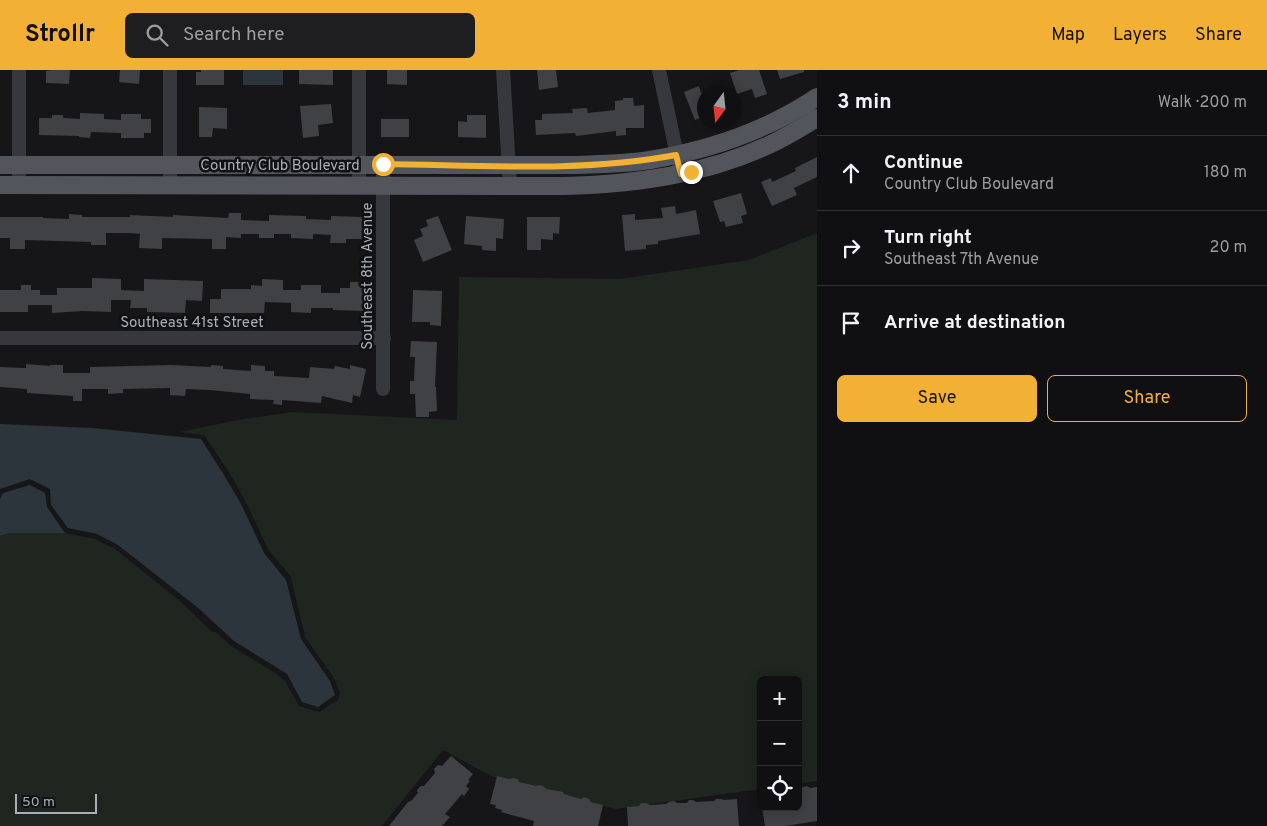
<!DOCTYPE html>
<html lang="en">
<head>
<meta charset="utf-8">
<style>
	body { margin:0; font-family:Overpass,sans-serif; background:#1e1e20; color:#f1f3f6 }
	.controls { position:absolute; right:15px; bottom:15px; display:grid; overflow:hidden; border-radius:8px; box-shadow:0 2px 12px #0003 }
	.controls button { width:45px; height:45px; display:grid; place-items:center; padding:0; border:0; border-bottom:1px solid #303032; background:#101012; color:#f1f3f6; font:25px sans-serif }
	.compass { position:absolute; left:697px; top:15px; width:45px; height:45px; border-radius:50%; background:#101012; box-shadow:0 2px 12px #0003; rotate:195deg }
	.scale { position:absolute; left:15px; bottom:12px; width:82px; box-sizing:border-box; padding-left:5px; border:2px solid #a8adb8; border-top:0; font-size:14px; line-height:18px; white-space:nowrap; color:#a8adb8; -webkit-text-stroke:4px #111113; paint-order:stroke }
	.stop { position:absolute; width:15px; height:15px; margin:-11px; border:4px solid #f2b134; border-radius:50%; background:#fff }
	.stop.end { background:#f2b134; border-color:#fff; box-shadow:0 1px 5px #0008 }
	.list { margin:0; padding:0; list-style:none }
	h2 { display:flex; justify-content:space-between; align-items:center; height:65px; margin:0; padding:0 20px; font-size:21px }
	h2 small { font-size:16px; font-weight:400; color:#9c9d9f }
	.list li { display:grid; grid-template-columns:32px 1fr auto; gap:15px; align-items:center; box-sizing:border-box; height:75px; padding:0 20px; border-top:1px solid #303032 }
	.list b { display:block; font-size:19px; white-space:nowrap }
	.list p { margin:0; font-size:16px; white-space:nowrap; color:#9c9d9f }
	.list em { font-size:16px; font-style:normal; color:#9c9d9f }
	.actions { display:flex; gap:10px; padding:15px 20px }
	.actions a { flex:1; padding:11px 0; border:1px solid #f2b134; border-radius:8px; text-align:center; font-size:18px; color:#f2b134 }
	.actions .main { background:#f2b134; color:#111 }
	.icon { flex:none; width:28px; height:28px; fill:none; stroke:currentColor; stroke-width:2; stroke-linecap:round; stroke-linejoin:round }
	.map { position:relative; flex:none; width:817px; height:756px; overflow:hidden }
	header { display:flex; align-items:center; gap:30px; box-sizing:border-box; height:70px; padding:0 25px; background:#f2b134; color:#111 }
	header strong { font-size:24px }
	nav { display:flex; gap:28px; margin-inline-start:auto; font-size:18px }
	.search { width:350px; height:45px; background:#1e1e20; display:flex; align-items:center; gap:12px; box-sizing:border-box; padding:0 18px; border-radius:8px; color:#9c9d9f; font-size:19px }
	main { display:flex }
	aside { flex:1; background:#101012 }
	.map>svg:first-child { display:block }
	.grass { fill:#1e261f }
	.water { fill:#2c353c }
	.building { fill:#404145 }
	.lines { fill:none; stroke-linecap:round; stroke-linejoin:round }
	.minor { stroke:#37383d; stroke-width:14 }
	.major { stroke:#53555c; stroke-width:18 }
	.route { stroke:#f2b134; stroke-width:6 }
	.labels { text-anchor:middle; stroke-width:5; stroke-linejoin:round; paint-order:stroke }
	.street-label { font-size:15px; fill:#a8adb8; stroke:#111113 }
</style>
</head>
<body>
<header>
<strong>Strollr</strong>
<div class="search"><svg class="icon" aria-label="search" viewBox="0 0 24 24"><circle cx="10" cy="10" r="6"/><path d="M15 15l6 6"/></svg>Search here</div>
<nav><a>Map</a><a>Layers</a><a>Share</a></nav>
</header>
<main>
<div class="map">
<svg width="817" height="756" viewBox="0 0 817 756">
	<rect width="100%" height="100%" fill="#161618"/>
	<polygon class="grass" points="817,163 817,711 798,714 798,610 761,610 761,719 616,739 491,706 443,680 382,756 0,756 0,466 9,463 65,463 95,469 115,479 180,531 211,561 217,563 231,576 277,604 285,611 299,636 319,642 338,630 340,623 334,608 305,567 291,507 268,479 246,432 229,402 204,365 180,362 238,350 292,342 457,350 459,207 620,209 749,190"/>
	<g class="water">
		<rect x="243" y="0" width="40" height="15"/>
		<polygon points="0,354 92,358 201,369 224,405 241,434 264,483 286,510 301,569 330,611 335,625 318,637 302,632 287,604 234,571 197,537 118,475 97,464 68,458 51,435 50,419 30,409 0,419"/>
		<polygon points="30,415 45,423 47,437 65,463 9,463 0,466 0,429 3,423"/>
	</g>
	<g class="building">
		<polygon points="52,0 70,0 69,14 46,13 46,1"/>
		<polygon points="120,0 140,0 139,14 119,12"/>
		<polygon points="201,0 224,0 224,15 196,15 196,2 201,2"/>
		<polygon points="299,0 333,0 333,15 299,14"/>
		<polygon points="387,0 407,0 407,15 387,14"/>
		<polygon points="537,0 556,0 558,17 539,20"/>
		<polygon points="739,0 759,0 767,24 755,28 752,19 737,24 730,3"/>
		<polygon points="777,0 804,0 804,2 780,9"/>
		<polygon points="699,16 701,23 704,22 704,46 695,50 684,22"/>
		<polygon points="623,28 633,28 634,36 644,35 644,58 626,58 626,65 616,66 616,61 576,66 575,63 536,65 535,50 542,50 542,44 573,43 572,39 587,38 588,43 615,40 615,31 623,30"/>
		<polygon points="331,34 333,53 318,55 319,66 303,68 300,36"/>
		<polygon points="199,37 227,38 227,59 213,58 212,67 199,67"/>
		<polygon points="80,43 104,44 104,49 121,50 121,44 141,44 141,49 151,49 151,63 144,63 144,68 121,68 121,63 91,62 90,68 79,67 79,66 39,65 39,48 52,48 52,45 63,45 63,48 80,49"/>
		<polygon points="467,45 486,45 486,68 458,67 458,51 467,52"/>
		<rect x="381" y="49" width="28" height="18"/>
		<polygon points="817,87 817,107 794,118 797,125 772,136 761,112 771,108 772,112 796,101 795,98"/>
		<polygon points="741,123 747,144 741,146 743,153 726,157 724,151 720,152 713,131"/>
		<polygon points="675,136 676,144 696,140 700,164 658,171 658,174 646,175 646,179 625,181 622,145 635,144 635,150 663,148 661,138"/>
		<polygon points="229,143 241,143 241,150 269,151 269,145 306,146 306,149 331,150 331,146 363,147 362,169 346,169 346,173 330,173 331,165 313,164 313,169 291,168 291,164 274,164 274,168 259,168 259,164 241,164 241,168 226,167 226,179 212,179 212,169 162,168 162,179 139,178 140,164 130,163 106,163 106,175 91,175 91,172 25,170 25,179 10,179 10,168 0,168 0,147 43,147 43,148 69,149 69,144 82,145 82,147 130,147 130,145 173,147 173,145 228,148"/>
		<polygon points="438,146 452,180 423,192 414,170 423,166 420,159 428,156 426,150"/>
		<polygon points="466,146 504,149 503,169 496,168 496,181 482,180 482,176 464,174"/>
		<polygon points="527,147 560,147 559,164 553,163 553,170 541,169 541,180 527,180"/>
		<polygon points="92,208 121,209 121,220 144,221 144,209 203,211 202,231 186,230 185,243 147,242 147,238 130,238 131,230 111,230 111,242 82,241 52,243 52,235 28,235 28,242 0,242 0,220 21,220 21,215 31,215 31,220 40,220 40,225 57,225 57,218 92,218"/>
		<polygon points="262,209 283,210 283,220 301,220 301,215 321,215 321,223 340,223 340,218 350,218 350,212 366,212 366,241 333,240 333,238 311,238 311,243 291,242 291,233 265,232 264,243 210,243 210,229 221,229 221,219 251,219 251,215 262,216"/>
		<polygon points="413,220 442,221 441,256 430,255 430,252 412,252"/>
		<polygon points="411,271 437,272 435,317 436,317 437,341 429,342 429,347 416,347 415,324 410,324 410,311 414,311 415,287 410,287"/>
		<polygon points="26,294 50,296 50,295 63,295 63,303 90,303 90,297 171,295 211,297 211,295 223,296 223,299 251,301 251,295 265,296 265,301 274,301 274,306 309,308 310,297 334,299 335,296 350,299 350,295 366,299 360,327 353,325 352,333 322,326 321,333 282,330 282,335 273,334 274,330 250,329 250,324 210,320 186,319 185,326 170,325 170,318 123,319 123,323 108,324 108,319 82,319 82,331 73,331 73,326 27,323 27,319 0,317 0,297 26,298"/>
		<polygon points="451,686 473,704 468,710 470,711 466,716 469,719 464,726 462,724 445,744 450,747 442,756 389,756 408,732 411,731 418,723 417,720 421,716 424,716 435,703 434,699 438,695 442,696"/>
		<polygon points="497,706 509,709 513,708 518,709 519,712 536,716 539,715 543,716 546,719 563,722 564,724 581,729 584,727 589,729 591,732 603,735 598,756 533,756 534,751 501,742 502,740 495,738 496,735 490,734"/>
		<polygon points="807,716 810,718 817,717 817,751 785,756 765,756 762,737 798,737 798,721 803,717"/>
		<polygon points="716,729 721,729 724,730 737,729 739,756 628,756 627,737 639,736 641,733 646,733 650,735 666,734 669,732 674,731 677,733 687,733 689,730 693,730 696,732 714,731"/>
	</g>
	<g class="lines">
		<g class="minor">
			<polyline points="19,0 19,115"/>
			<polyline points="170,0 170,115"/>
			<polyline points="503,0 510,116"/>
			<polyline points="659,0 681,104"/>
			<polyline points="383,94 383,319"/>
			<polyline points="359,115 359,0"/>
			<polyline points="0,268 384,268"/>
		</g>
		<g class="major">
			<path d="M0,95H574C600,94 625,94 650,90C709,80 768,60 817,27"/>
			<path d="M0,115L564,116C637,114 711,104 777,71C791,64 804,56 817,48"/>
		</g>
	</g>
	<g class="lines">
		<path class="route" d="M383,94C480,95 580,103 676,85L681,104L691,102"/>
	</g>
	<g class="labels">
		<g class="street-label">
			<text x="280" y="100">Country Club Boulevard</text>
			<text transform="translate(367 206) rotate(-90)" y="5">Southeast 8th Avenue</text>
			<text x="192" y="257">Southeast 41st Street</text>
		</g>
	</g>
</svg>
<div class="controls">
<button>+</button>
<button>−</button>
<button><svg class="icon" aria-label="locate" viewBox="0 0 24 24"><circle cx="12" cy="12" r="6"/><path d="M12 2v4M12 18v4M2 12h4M18 12h4"/></svg></button>
</div>
<svg class="compass" viewBox="-18 -18 36 36"><path d="M0-13l5 13h-10z" fill="#e53935"/><path d="M0 13l5-13h-10z" fill="#9c9d9f"/></svg>
<div class="scale">50 m</div>
<div class="stop" style="left:383px;top:94px"></div>
<div class="stop end" style="left:691px;top:102px"></div>
</div>
<aside>
<h2>3 min<small>Walk · 200 m</small></h2>
<ul class="list">
<li><svg class="icon" aria-label="ahead" viewBox="0 0 24 24"><path d="M12 20V5M6 11l6-6 6 6"/></svg><div><b>Continue</b><p>Country Club Boulevard</p></div><em>180 m</em></li>
<li><svg class="icon" aria-label="right" viewBox="0 0 24 24"><path d="M7 20v-9h11M14 6l5 5-5 5"/></svg><div><b>Turn right</b><p>Southeast 7th Avenue</p></div><em>20 m</em></li>
<li><svg class="icon" aria-label="arrive" viewBox="0 0 24 24"><path d="M6 21V4h12l-3 4 3 4H6"/></svg><div><b>Arrive at destination</b></div></li>
</ul>
<div class="actions"><a class="main">Save</a><a>Share</a></div>
</aside>
</main>
</body>
</html>
